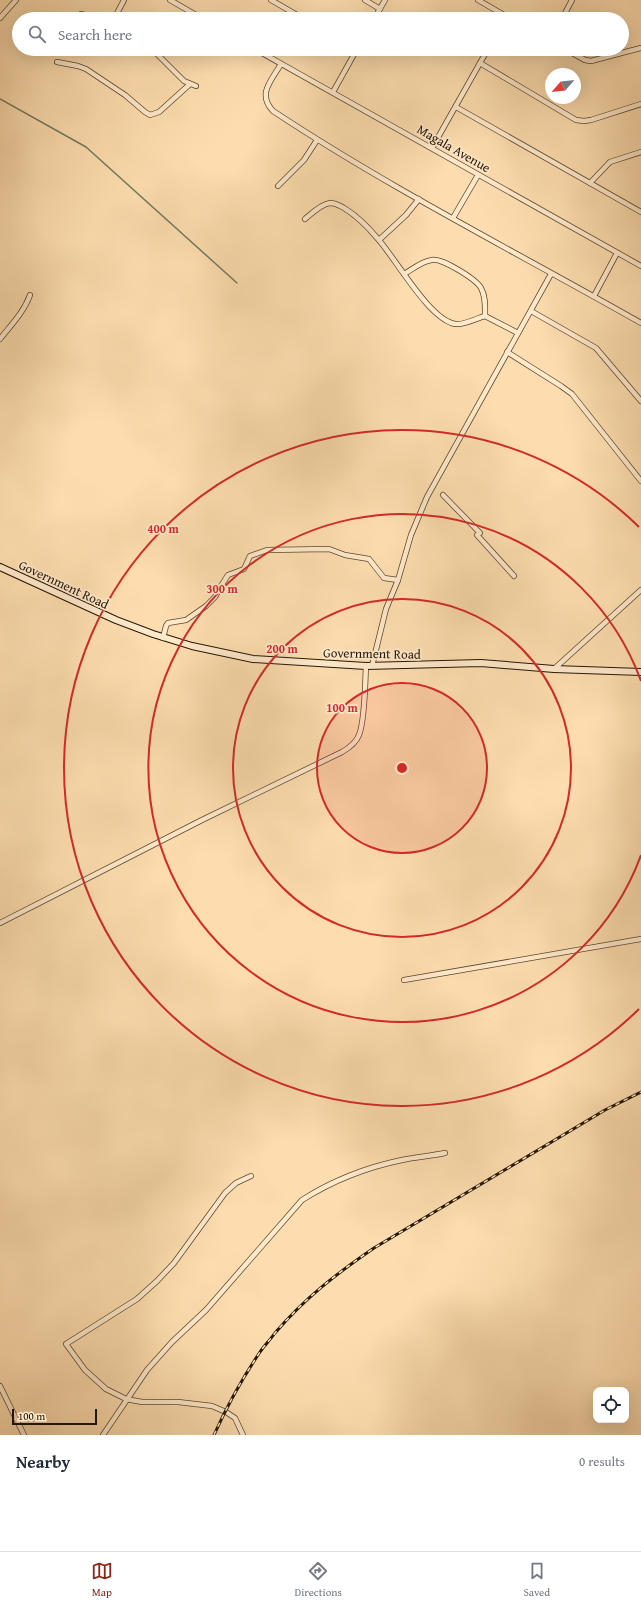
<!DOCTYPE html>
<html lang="en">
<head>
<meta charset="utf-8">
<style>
	body { margin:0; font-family:"Gentium Book Plus",serif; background:#f2f2f3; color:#1f2937 }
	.controls { position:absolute; right:12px; bottom:12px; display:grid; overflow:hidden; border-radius:8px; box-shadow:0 4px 16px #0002 }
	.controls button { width:36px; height:36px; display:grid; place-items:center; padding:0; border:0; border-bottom:1px solid #e0e1e3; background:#fff; color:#1f2937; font:20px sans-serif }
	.compass { position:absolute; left:545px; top:68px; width:36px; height:36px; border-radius:50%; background:#fff; box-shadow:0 4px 16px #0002; rotate:242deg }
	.scale { position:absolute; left:12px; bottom:10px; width:85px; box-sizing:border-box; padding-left:4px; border:2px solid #271704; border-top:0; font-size:11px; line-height:14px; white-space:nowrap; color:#271704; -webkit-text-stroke:3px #fee9cb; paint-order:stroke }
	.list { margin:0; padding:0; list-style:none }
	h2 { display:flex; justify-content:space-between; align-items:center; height:52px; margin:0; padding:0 16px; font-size:17px }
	h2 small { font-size:13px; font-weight:400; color:#747a83 }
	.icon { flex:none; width:22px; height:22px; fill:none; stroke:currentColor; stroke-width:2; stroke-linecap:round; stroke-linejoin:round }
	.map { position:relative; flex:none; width:641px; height:1435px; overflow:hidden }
	.search { position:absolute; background:#fff; box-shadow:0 4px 16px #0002; left:12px; right:12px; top:12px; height:44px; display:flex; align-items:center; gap:10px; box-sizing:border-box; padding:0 14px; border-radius:22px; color:#747a83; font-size:15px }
	.sheet { height:116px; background:#fff }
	nav { display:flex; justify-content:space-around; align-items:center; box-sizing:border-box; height:56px; border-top:1px solid #e0e1e3; background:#fff; font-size:11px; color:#747a83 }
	nav a { display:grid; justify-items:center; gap:2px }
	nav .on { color:#8f2418 }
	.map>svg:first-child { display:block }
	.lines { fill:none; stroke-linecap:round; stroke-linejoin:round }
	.stream { stroke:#707a66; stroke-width:1.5 }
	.street-casing { stroke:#5c482f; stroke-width:6 }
	.secondary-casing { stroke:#271704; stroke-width:8 }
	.street { stroke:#fee9cb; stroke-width:4.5 }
	.secondary { stroke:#fee9cb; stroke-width:6 }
	.rail-casing { stroke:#271704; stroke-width:3 }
	.rail { stroke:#fee9cb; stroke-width:1.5; stroke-dasharray:4.5; stroke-linecap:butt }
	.ring { fill:none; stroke:#d62828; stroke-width:2 }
	.labels { text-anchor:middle; stroke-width:3.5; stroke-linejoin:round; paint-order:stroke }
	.street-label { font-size:13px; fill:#271704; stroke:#fee9cb }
	.centre { fill:#d62828; stroke:#fee9cb; stroke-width:2 }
	.ring-label { font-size:12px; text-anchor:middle; font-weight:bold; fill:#d62828; stroke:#fee9cb; stroke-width:3.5; stroke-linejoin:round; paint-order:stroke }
</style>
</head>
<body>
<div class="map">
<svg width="641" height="1435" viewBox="0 0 641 1435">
	<rect width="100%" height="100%" fill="#fdddaf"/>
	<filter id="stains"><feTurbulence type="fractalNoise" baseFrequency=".005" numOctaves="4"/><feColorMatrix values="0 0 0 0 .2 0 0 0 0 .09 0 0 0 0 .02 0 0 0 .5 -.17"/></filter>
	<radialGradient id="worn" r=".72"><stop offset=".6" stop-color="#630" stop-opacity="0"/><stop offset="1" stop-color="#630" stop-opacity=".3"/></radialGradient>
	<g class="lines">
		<polyline class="stream" points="0,99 86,147 237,283"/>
		<g class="street-casing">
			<g id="street">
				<polyline points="170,0 203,19"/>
				<polyline points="271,0 304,19"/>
				<polyline points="365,0 380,9"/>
				<polyline points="478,0 511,19"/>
				<polyline points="81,14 98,19"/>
				<polyline points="0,18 16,0"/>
				<polyline points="114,19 124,0"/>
				<polyline points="374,19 385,0"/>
				<polyline points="562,19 572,0"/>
				<polyline points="152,49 184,81 196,86"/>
				<polyline points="255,49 641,266"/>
				<polyline points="488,49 480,63 576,120 584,121 591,120 641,104"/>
				<polyline points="565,49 585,60 591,61 641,48"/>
				<polyline points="57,62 78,66 86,69 125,95 145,112 150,115 159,112 190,84"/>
				<path d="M281,64C271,81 257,94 273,111C391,189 518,253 641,323"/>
				<polyline points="333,92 357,49"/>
				<polyline points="456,107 641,212"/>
				<polyline points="432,148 480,63"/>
				<polyline points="590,183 610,162 641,152"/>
				<polyline points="278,186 304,160 317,140"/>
				<polyline points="453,218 478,175"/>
				<path d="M305,219C311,214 321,204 330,203C336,203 340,206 344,208C357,216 369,228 378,239C396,259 430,321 456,324C465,325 477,318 485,316L518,333"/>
				<polyline points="379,240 406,215 419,199"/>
				<path d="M404,274C413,269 422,261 432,260C442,258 476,279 481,288C486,297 485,307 485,316"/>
				<polyline points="594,296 617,253"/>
				<polyline points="531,311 596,348 641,401"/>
				<path d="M0,339C11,325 24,312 30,295"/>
				<polyline points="507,352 561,386 572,394 641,481"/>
				<polyline points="443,495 480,533"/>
				<polyline points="477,535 514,576"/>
				<polyline points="163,638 166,626 168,623 186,620 206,606 215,597 221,586 228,575 244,569 250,556 267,550 329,549 345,555 369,559 384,578 398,580"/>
				<polyline points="372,666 386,609 398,580 411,535 427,497 551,274"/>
				<polyline points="554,669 641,590"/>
				<path d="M0,923L202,820L342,752C349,748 356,743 359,735C365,721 365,683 366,666"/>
				<polyline points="404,980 641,939"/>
				<polyline points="0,1386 24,1435"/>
				<path d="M103,1435L147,1370L172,1342L206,1310L302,1200C332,1181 368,1167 402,1160C416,1157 431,1156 445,1153"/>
				<polyline points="243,1435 235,1418 226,1412 212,1406 178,1402 142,1402 126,1399 106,1389 85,1370 66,1344 137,1299 157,1281 174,1263 225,1193 236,1183 251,1176"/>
			</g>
		</g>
		<g class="secondary-casing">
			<polyline id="secondary" points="0,567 116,620 153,634 192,646 253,659 366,666 481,663 554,669 641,672"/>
		</g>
		<use href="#street" class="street"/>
		<use href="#secondary" class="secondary"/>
		<g class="rail-casing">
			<path id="rail" d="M214,1435C227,1406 242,1379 260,1352C264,1346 270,1340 275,1333C305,1298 336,1274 374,1248L605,1110L641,1092"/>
		</g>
		<use href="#rail" class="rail"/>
	</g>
	<circle cx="402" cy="768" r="85" fill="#d62828" fill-opacity=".12"/>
	<g class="ring">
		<circle cx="402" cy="768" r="85"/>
		<circle cx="402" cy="768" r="169"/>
		<path d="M641 855A254 254 0 1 1 641 681"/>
		<path d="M639 1009A338 338 0 1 1 639 527"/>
	</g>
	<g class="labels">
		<g class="street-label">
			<text transform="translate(454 148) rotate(30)" y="5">Magala Avenue</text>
			<text transform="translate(64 584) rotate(25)" y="5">Government Road</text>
			<text transform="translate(372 653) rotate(1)" y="5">Government Road</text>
		</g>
	</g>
	<circle cx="402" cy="768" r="6" class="centre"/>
	<g class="ring-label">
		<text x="163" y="533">400 m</text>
		<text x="222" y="593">300 m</text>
		<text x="282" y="653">200 m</text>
		<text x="342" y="712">100 m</text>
	</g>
	<rect width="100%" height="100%" filter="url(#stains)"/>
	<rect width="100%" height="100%" fill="url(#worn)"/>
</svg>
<div class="controls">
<button><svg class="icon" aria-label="locate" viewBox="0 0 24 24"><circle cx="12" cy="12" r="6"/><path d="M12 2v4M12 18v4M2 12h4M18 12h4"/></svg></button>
</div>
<svg class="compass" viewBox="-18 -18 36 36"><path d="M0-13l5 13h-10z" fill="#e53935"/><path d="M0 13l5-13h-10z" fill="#747a83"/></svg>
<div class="scale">100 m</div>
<div class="search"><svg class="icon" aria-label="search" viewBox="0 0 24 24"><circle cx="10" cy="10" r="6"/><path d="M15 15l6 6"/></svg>Search here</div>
</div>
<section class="sheet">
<h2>Nearby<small>0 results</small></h2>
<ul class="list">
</ul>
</section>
<nav>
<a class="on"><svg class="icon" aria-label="map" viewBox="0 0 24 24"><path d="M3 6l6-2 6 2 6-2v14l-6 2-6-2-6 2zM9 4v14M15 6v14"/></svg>Map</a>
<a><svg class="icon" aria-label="directions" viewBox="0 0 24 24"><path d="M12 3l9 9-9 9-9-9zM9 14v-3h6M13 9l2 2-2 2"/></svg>Directions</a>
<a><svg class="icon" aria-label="saved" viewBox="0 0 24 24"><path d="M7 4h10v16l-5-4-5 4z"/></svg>Saved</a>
</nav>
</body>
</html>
